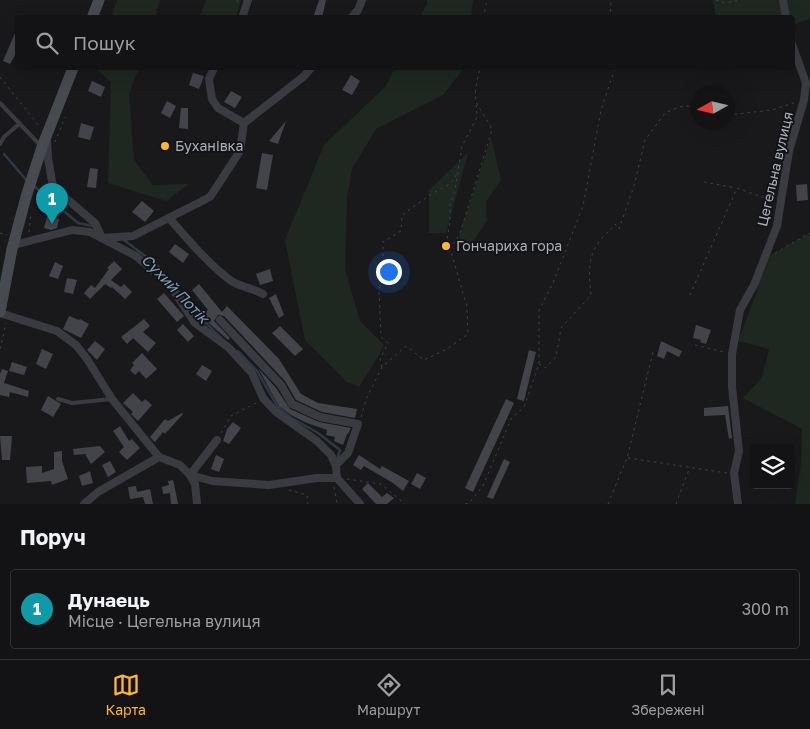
<!DOCTYPE html>
<html lang="uk">
<head>
<meta charset="utf-8">
<style>
	body { margin:0; font-family:"Golos Text",sans-serif; background:#1c1c1e; color:#f1f3f6 }
	.controls { position:absolute; right:15px; bottom:15px; display:grid; overflow:hidden; border-radius:5px; box-shadow:0 5px 20px #0002 }
	.controls button { width:45px; height:45px; display:grid; place-items:center; padding:0; border:0; border-bottom:1px solid #323234; background:#131315; color:#f1f3f6; font:25px sans-serif }
	.compass { position:absolute; left:690px; top:85px; width:45px; height:45px; border-radius:50%; background:#131315; box-shadow:0 5px 20px #0002; rotate:262deg }
	.you { position:absolute; left:388px; top:271px; width:18px; height:18px; margin:-12px; border:4px solid #fff; border-radius:50%; background:#1a73e8; box-shadow:0 0 0 8px #1a73e833 }
	.badge { display:grid; place-items:center; width:32px; height:32px; border-radius:50%; background:#ffb82e; color:#fff; font-size:16px; font-weight:700 }
	.pin { position:absolute; translate:-50% -41px; filter:drop-shadow(0 1px 2px #0008) }
	.pin::after { content:''; position:absolute; top:26px; width:18px; height:15px; background:inherit; clip-path:polygon(0 0,100% 0,50% 100%) }
	.list { margin:0; padding:0; list-style:none }
	h2 { display:flex; justify-content:space-between; align-items:center; height:65px; margin:0; padding:0 20px; font-size:21px }
	h2 small { font-size:16px; font-weight:400; color:#9d9ea0 }
	.list li { display:grid; grid-template-columns:32px 1fr auto; gap:15px; align-items:center; box-sizing:border-box; height:80px; margin:0 10px 10px; padding:0 10px; border:1px solid #323234; border-radius:5px }
	.list b { display:block; font-size:19px; white-space:nowrap }
	.list p { margin:0; font-size:16px; white-space:nowrap; color:#9d9ea0 }
	.list em { font-size:16px; font-style:normal; color:#9d9ea0 }
	.icon { flex:none; width:28px; height:28px; fill:none; stroke:currentColor; stroke-width:2; stroke-linecap:round; stroke-linejoin:round }
	.map { position:relative; flex:none; width:810px; height:504px; overflow:hidden }
	.search { position:absolute; background:#131315; box-shadow:0 5px 20px #0002; left:15px; right:15px; top:15px; height:55px; display:flex; align-items:center; gap:12px; box-sizing:border-box; padding:0 18px; border-radius:5px; color:#9d9ea0; font-size:19px }
	.sheet { height:155px; background:#131315 }
	nav { display:flex; justify-content:space-around; align-items:center; box-sizing:border-box; height:70px; border-top:1px solid #323234; background:#131315; font-size:14px; color:#9d9ea0 }
	nav a { display:grid; justify-items:center; gap:2px }
	nav .on { color:#ffb82e }
	.map>svg:first-child { display:block }
	.green { fill:#1e2720 }
	.lines { fill:none; stroke-linecap:round; stroke-linejoin:round }
	.stream { stroke:#2d3942; stroke-width:2.5 }
	.building { fill:#434449 }
	.path { stroke:#3f4248; stroke-width:1; stroke-dasharray:2.5 4; stroke-linecap:butt }
	.lane { stroke:#3a3b41; stroke-width:4 }
	.street { stroke:#3a3b41; stroke-width:8 }
	.secondary { stroke:#474a51; stroke-width:11 }
	.poi-dot { fill:#ffb82e; stroke:#141417; stroke-width:2 }
	.labels { text-anchor:middle; stroke-width:4; stroke-linejoin:round; paint-order:stroke }
	.poi-label { font-size:14px; fill:#aab0bc; stroke:#141417; text-anchor:start }
	.street-label { font-size:14px; fill:#aab0bc; stroke:#141417 }
	.water-label { font-size:15px; font-style:italic; fill:#7e9eba; stroke:#141417 }
</style>
</head>
<body>
<div class="map">
<svg width="810" height="504" viewBox="0 0 810 504">
	<rect width="100%" height="100%" fill="#19191c"/>
	<g class="green">
		<polygon points="117,0 160,0 155,17 111,17"/>
		<polygon points="206,0 241,0 236,17 200,17"/>
		<polygon points="427,0 473,0 471,17 420,17 427,4"/>
		<polygon points="713,0 810,0 810,19 793,25 792,18 716,17"/>
		<polygon points="95,68 139,68 129,93 134,160 153,185 189,184 166,201 108,183 111,82"/>
		<polygon points="395,68 464,68 443,95 376,129 352,169 347,199 345,269 360,321 384,345 379,355 359,387 347,382 305,340 285,240 324,145 385,87"/>
		<polygon points="491,138 501,180 486,202 487,221 464,255 459,236"/>
		<polygon points="468,153 446,233 429,233 429,190"/>
		<polygon points="810,233 810,504 795,504 801,463 802,429 743,398 762,378 769,349 738,341 759,286 754,285 763,260"/>
	</g>
	<g class="lines">
		<g class="stream">
			<polyline points="4,154 28,182"/>
			<polyline points="34,186 78,223 93,226"/>
			<polyline points="124,240 157,265 170,280"/>
			<polyline points="176,289 199,316 221,338"/>
			<polyline points="238,351 257,371 278,407 290,417 318,433 340,450 336,462"/>
		</g>
	</g>
	<g class="building">
		<polygon points="319,0 326,0 322,18 313,18"/>
		<polygon points="18,26 18,50 10,64 3,61"/>
		<polygon points="193,73 204,76 199,89 189,85"/>
		<polygon points="351,75 360,81 352,95 342,90"/>
		<polygon points="92,81 105,87 101,97 88,91"/>
		<polygon points="231,91 242,97 235,108 224,102"/>
		<polygon points="167,101 176,106 170,118 161,113"/>
		<polygon points="181,108 188,108 188,129 179,128"/>
		<polygon points="286,121 278,144 269,141"/>
		<polygon points="81,123 94,127 90,140 78,137"/>
		<polygon points="262,153 273,155 267,190 256,188"/>
		<polygon points="90,168 98,169 96,188 87,187"/>
		<polygon points="807,184 808,200 797,201 796,185"/>
		<polygon points="142,201 154,211 145,222 132,212"/>
		<polygon points="47,217 59,219 57,228 51,230 44,228"/>
		<polygon points="175,244 189,254 183,263 169,252"/>
		<polygon points="114,261 122,269 111,280 121,287 124,284 132,292 125,299 112,287 111,288 105,284 90,299 84,293 91,285 95,288 109,269 107,268"/>
		<polygon points="55,262 63,266 58,279 49,276"/>
		<polygon points="270,269 273,281 260,285 256,274"/>
		<polygon points="67,278 77,280 73,294 64,292"/>
		<polygon points="199,284 222,312 227,306 279,359 301,394 318,403 357,409 355,418 322,412 296,400 285,381 224,316 218,315 214,321 230,338 228,340 201,316 208,310 192,290"/>
		<polygon points="164,293 184,316 177,322 157,299"/>
		<polygon points="276,294 284,315 279,318 269,298"/>
		<polygon points="69,316 79,320 80,319 89,324 81,338 63,329"/>
		<polygon points="144,319 150,326 143,332 156,343 148,352 133,338 127,344 121,337"/>
		<polygon points="183,324 194,336 188,342 177,330"/>
		<polygon points="696,325 711,330 706,344 700,342 701,340 693,338"/>
		<polygon points="280,326 303,349 295,356 272,333"/>
		<polygon points="95,341 105,349 97,360 87,350"/>
		<polygon points="661,341 682,351 679,357 667,351 664,359 657,356"/>
		<polygon points="42,349 53,354 46,369 36,364"/>
		<polygon points="529,350 536,352 524,401 517,399"/>
		<polygon points="142,353 157,369 146,379 139,371 135,375 130,370 134,365 132,363"/>
		<polygon points="12,362 27,367 24,375 9,371"/>
		<polygon points="202,365 212,371 206,381 196,374"/>
		<polygon points="258,368 276,388 290,409 319,422 351,428 348,434 347,434 343,445 334,441 335,437 326,435 327,430 307,423 291,415 279,406"/>
		<polygon points="2,369 8,371 4,383 29,391 28,397 10,392 9,397 0,395 0,374"/>
		<polygon points="133,393 142,402 145,399 152,405 138,421 131,414 133,412 123,403"/>
		<polygon points="48,396 61,404 53,417 41,410"/>
		<polygon points="506,399 514,403 473,492 465,488"/>
		<polygon points="728,406 732,438 729,439 725,415 704,416 704,408"/>
		<polygon points="182,413 183,414 165,434 163,432 155,442 150,437 165,419 168,421"/>
		<polygon points="233,422 241,428 229,444 223,441 227,429"/>
		<polygon points="120,426 129,441 132,439 140,448 127,460 119,452 124,447 113,431"/>
		<polygon points="0,436 12,436 10,460 2,460"/>
		<polygon points="100,446 105,452 91,464 85,454 74,455 73,449"/>
		<polygon points="62,451 62,461 68,479 52,485 51,481 27,483 26,467 42,466 42,473 54,469 54,452"/>
		<polygon points="216,455 224,459 219,472 211,469"/>
		<polygon points="359,455 380,469 382,466 409,481 403,491 393,483 364,466 361,470 353,465"/>
		<polygon points="504,459 510,462 493,499 487,497"/>
		<polygon points="110,461 116,472 108,477 102,465"/>
		<polygon points="90,471 93,483 82,486 79,476"/>
		<polygon points="417,473 426,478 420,489 411,484"/>
		<polygon points="173,480 174,484 178,504 171,504 170,493 163,494 162,487 169,485 168,481"/>
		<polygon points="368,483 382,497 387,493 394,498 387,504 376,504 362,489"/>
		<polygon points="136,486 137,492 150,489 153,504 145,504 143,497 130,499 128,487"/>
	</g>
	<g class="lines">
		<g class="path">
			<polyline points="237,0 238,5"/>
			<polyline points="716,0 725,3 742,0"/>
			<polyline points="483,18 487,0"/>
			<polyline points="610,18 611,0"/>
			<polyline points="0,77 39,126"/>
			<polyline points="728,115 772,110 796,102"/>
			<polyline points="55,142 65,117"/>
			<polyline points="704,182 736,188"/>
			<polyline points="29,232 31,214"/>
			<polyline points="0,233 7,235"/>
			<path d="M448,248L456,241L461,230L492,130C489,122 477,106 476,101C474,90 478,78 480,68"/>
			<polyline points="775,253 810,233"/>
			<polyline points="690,295 737,188 773,201"/>
			<polyline points="695,345 724,352"/>
			<polyline points="0,349 6,323"/>
			<path d="M539,364L545,368L556,357L561,328L591,295C589,277 587,257 599,242C604,235 610,231 615,224L619,229L634,186L645,140L665,113L679,107L698,105"/>
			<polyline points="382,367 380,359 388,343 381,337 379,290 383,276 383,242 401,231 402,215 430,195 450,184 457,174"/>
			<polyline points="361,417 367,397 382,367 406,346 424,360 447,349 468,334 467,307 452,255 446,246 450,221 450,205 455,190 462,146 477,117 476,102"/>
			<polyline points="221,433 231,416 256,403"/>
			<polyline points="628,458 727,473"/>
			<polyline points="347,479 381,484 405,504"/>
			<polyline points="334,487 337,504"/>
			<polyline points="289,490 307,495 308,504"/>
			<polyline points="465,504 469,503 483,486 511,419 524,407 539,364 539,310 553,283 583,206 601,110 615,68"/>
			<polyline points="608,504 627,458 654,348"/>
			<polyline points="676,504 690,467"/>
		</g>
		<g class="lane">
			<polyline points="0,103 40,145"/>
			<polyline points="0,144 4,137 19,124"/>
			<polyline points="58,399 72,403 112,399"/>
		</g>
		<g class="street">
			<polyline points="783,0 786,18"/>
			<polyline points="242,18 248,0"/>
			<polyline points="351,18 358,10 362,0"/>
			<polyline points="214,68 209,79 212,99 218,108 244,123"/>
			<polyline points="47,139 48,158 53,187 95,223 102,238 133,236 210,197 240,151 244,123 303,77 311,68"/>
			<path d="M169,218C188,239 207,263 230,280C239,287 253,288 263,294"/>
			<polyline points="14,245 72,230 90,232 136,256 170,285 195,323 228,347 252,373 263,398 276,412 317,441 331,455 336,466 337,478 360,504"/>
			<polyline points="0,313 57,331 76,345 87,359 112,399 159,457 180,465 190,475 195,484 197,504"/>
			<polyline points="220,320 281,385 292,404 320,417 358,424 348,453 338,463"/>
			<polyline points="190,475 212,481 269,485 317,478 337,478"/>
			<polyline points="190,475 217,440"/>
			<polyline points="84,504 98,492 159,457"/>
			<polyline points="738,504 734,473 739,451 732,387 732,354 740,310 754,285 777,226 789,151 804,100 806,83 792,44"/>
		</g>
		<g class="secondary">
			<polyline points="92,18 99,0"/>
			<polyline points="0,312 12,249 26,197 42,147 73,68"/>
		</g>
	</g>
	<g class="poi-dot">
		<circle cx="165" cy="146" r="5"/>
		<circle cx="446" cy="246" r="5"/>
	</g>
	<g class="labels">
		<g class="poi-label">
			<text x="175" y="151">Буханівка</text>
			<text x="456" y="251">Гончариха гора</text>
		</g>
		<g class="street-label">
			<text transform="translate(775 169) rotate(-77)" y="5">Цегельна вулиця</text>
		</g>
		<g class="water-label">
			<text transform="translate(175 289) rotate(46)" y="5">Сухий Потік</text>
		</g>
	</g>
</svg>
<div class="controls">
<button><svg class="icon" aria-label="layers" viewBox="0 0 24 24"><path d="M12 4l9 5-9 5-9-5zM3 14l9 5 9-5"/></svg></button>
</div>
<svg class="compass" viewBox="-18 -18 36 36"><path d="M0-13l5 13h-10z" fill="#e53935"/><path d="M0 13l5-13h-10z" fill="#9d9ea0"/></svg>
<div class="you"></div>
<div class="pin badge" style="left:52px;top:224px;background:#0f9aa8">1</div>
<div class="search"><svg class="icon" aria-label="search" viewBox="0 0 24 24"><circle cx="10" cy="10" r="6"/><path d="M15 15l6 6"/></svg>Пошук</div>
</div>
<section class="sheet">
<h2>Поруч<small></small></h2>
<ul class="list">
<li><span class="badge" style="background:#0f9aa8">1</span><div><b>Дунаець</b><p>Місце · Цегельна вулиця</p></div><em>300 m</em></li>
</ul>
</section>
<nav>
<a class="on"><svg class="icon" aria-label="map" viewBox="0 0 24 24"><path d="M3 6l6-2 6 2 6-2v14l-6 2-6-2-6 2zM9 4v14M15 6v14"/></svg>Карта</a>
<a><svg class="icon" aria-label="directions" viewBox="0 0 24 24"><path d="M12 3l9 9-9 9-9-9zM9 14v-3h6M13 9l2 2-2 2"/></svg>Маршрут</a>
<a><svg class="icon" aria-label="saved" viewBox="0 0 24 24"><path d="M7 4h10v16l-5-4-5 4z"/></svg>Збережені</a>
</nav>
</body>
</html>
